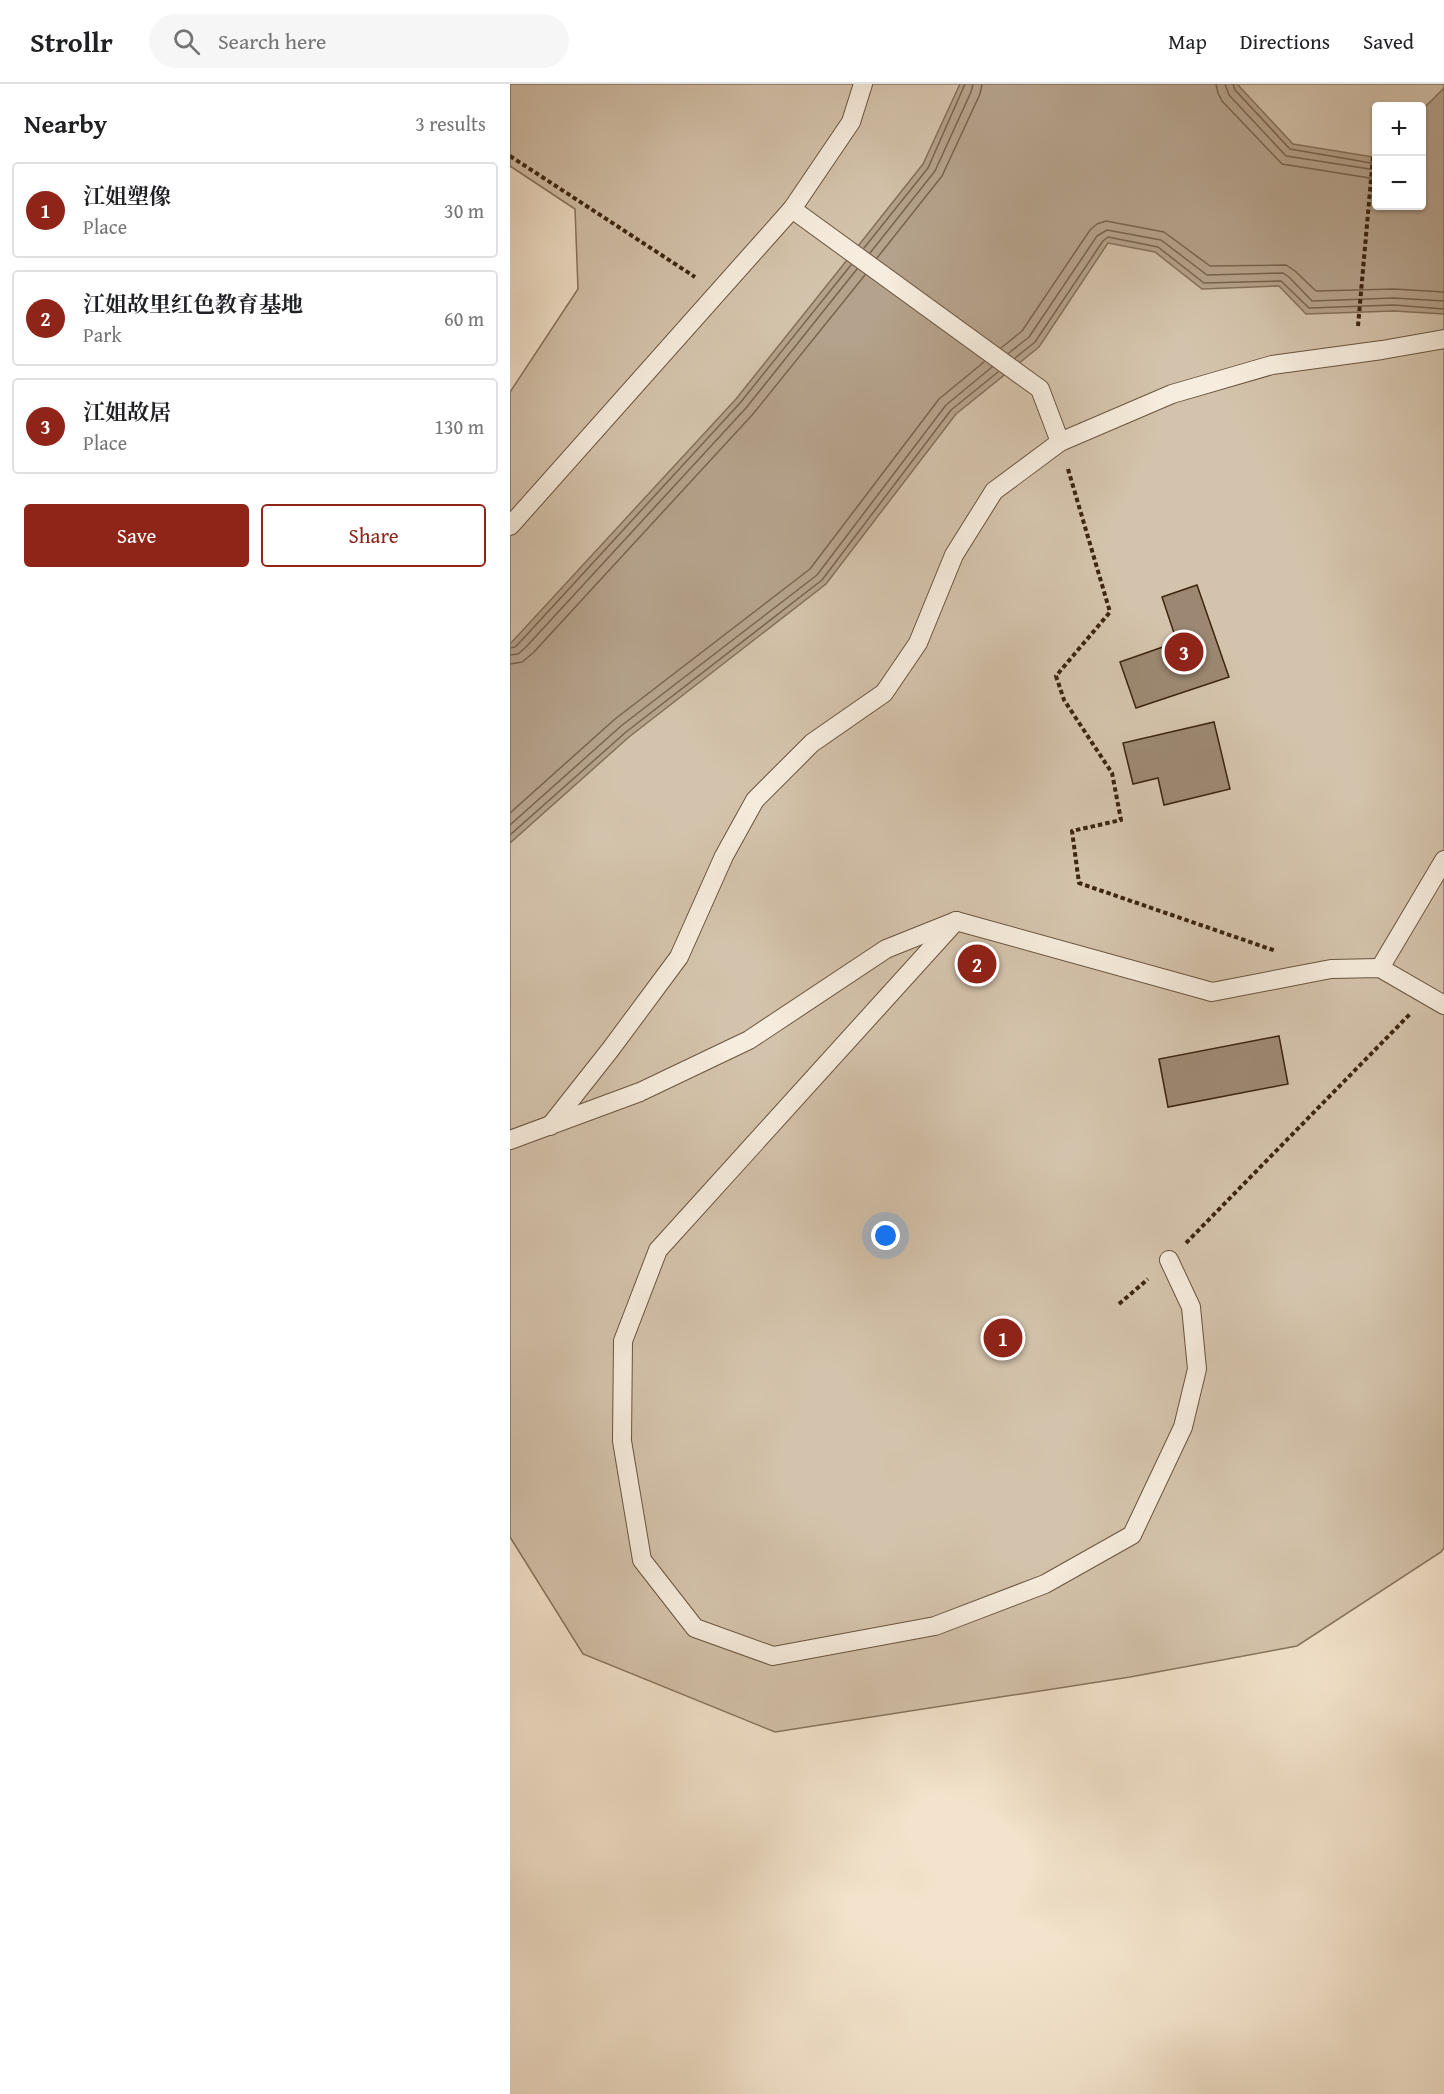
<!DOCTYPE html>
<html lang="en">
<head>
<meta charset="utf-8">
<style>
	body { margin:0; font-family:"Gentium Book Plus","Noto Serif SC",serif; background:#f6f6f6; color:#202124 }
	.controls { position:absolute; right:18px; top:18px; display:grid; overflow:hidden; border-radius:6px; box-shadow:0 2px 4px #0004 }
	.controls button { width:54px; height:54px; display:grid; place-items:center; padding:0; border:0; border-bottom:2px solid #e0e0e0; background:#fff; color:#202124; font:30px sans-serif }
	.you { position:absolute; left:376px; top:1152px; width:21px; height:21px; margin:-15px; border:4px solid #fff; border-radius:50%; background:#1a73e8; box-shadow:0 0 0 9px #1a73e833 }
	.badge { display:grid; place-items:center; width:39px; height:39px; border-radius:50%; background:#8f2418; color:#fff; font-size:20px; font-weight:700 }
	.pin { position:absolute; translate:-50% -50%; border:3px solid #fff; box-shadow:0 2px 6px #0006 }
	.list { margin:0; padding:0; list-style:none }
	h2 { display:flex; justify-content:space-between; align-items:center; height:78px; margin:0; padding:0 24px; font-size:26px }
	h2 small { font-size:20px; font-weight:400; color:#757577 }
	.list li { display:grid; grid-template-columns:39px 1fr auto; gap:18px; align-items:center; box-sizing:border-box; height:96px; margin:0 12px 12px; padding:0 12px; border:2px solid #e0e0e0; border-radius:6px }
	.list b { display:block; font-size:22px; white-space:nowrap }
	.list p { margin:0; font-size:20px; white-space:nowrap; color:#757577 }
	.list em { font-size:20px; font-style:normal; color:#757577 }
	.actions { display:flex; gap:12px; padding:18px 24px }
	.actions a { flex:1; padding:14px 0; border:2px solid #8f2418; border-radius:6px; text-align:center; font-size:21px; color:#8f2418 }
	.actions .main { background:#8f2418; color:#fff }
	.icon { flex:none; width:33px; height:33px; fill:none; stroke:currentColor; stroke-width:2; stroke-linecap:round; stroke-linejoin:round }
	.map { position:relative; flex:none; width:934px; height:2010px; overflow:hidden }
	header { display:flex; align-items:center; gap:36px; box-sizing:border-box; height:84px; padding:0 30px; background:#fff; border-bottom:2px solid #e0e0e0 }
	header strong { font-size:28px }
	nav { display:flex; gap:33px; margin-inline-start:auto; font-size:21px }
	.search { width:420px; height:54px; background:#f6f6f6; display:flex; align-items:center; gap:15px; box-sizing:border-box; padding:0 21px; border-radius:33px; color:#757577; font-size:22px }
	main { display:flex }
	aside { flex:1; background:#fff }
	.map>svg:first-child { display:block }
	.green { fill:#d4c3ac; stroke:#88745e; stroke-width:1.5; fill-rule:evenodd }
	.water { fill:#b5a28c; stroke:#85705a; stroke-width:1.5 }
	.lines { fill:none; stroke-linecap:round; stroke-linejoin:round }
	.shore { stroke:#79644e; stroke-width:1.5 }
	.building { fill:#9c8872; stroke:#3d2510; stroke-width:1.5 }
	.lane-casing { stroke:#6a543f; stroke-width:20 }
	.path { stroke:#3d2510; stroke-width:4; stroke-dasharray:4.5 3; stroke-linecap:butt }
	.lane { stroke:#f7edde; stroke-width:18 }
</style>
</head>
<body>
<header>
<strong>Strollr</strong>
<div class="search"><svg class="icon" aria-label="search" viewBox="0 0 24 24"><circle cx="10" cy="10" r="6"/><path d="M15 15l6 6"/></svg>Search here</div>
<nav><a>Map</a><a>Directions</a><a>Saved</a></nav>
</header>
<main>
<aside>
<h2>Nearby<small>3 results</small></h2>
<ul class="list">
<li><span class="badge">1</span><div><b>江姐塑像</b><p>Place</p></div><em>30 m</em></li>
<li><span class="badge">2</span><div><b>江姐故里红色教育基地</b><p>Park</p></div><em>60 m</em></li>
<li><span class="badge">3</span><div><b>江姐故居</b><p>Place</p></div><em>130 m</em></li>
</ul>
<div class="actions"><a class="main">Save</a><a>Share</a></div>
</aside>
<div class="map">
<svg width="934" height="2010" viewBox="0 0 934 2010">
	<rect width="100%" height="100%" fill="#f3e3cc"/>
	<filter id="stains"><feTurbulence type="fractalNoise" baseFrequency=".00333" numOctaves="4"/><feColorMatrix values="0 0 0 0 .2 0 0 0 0 .09 0 0 0 0 .02 0 0 0 .5 -.17"/></filter>
	<radialGradient id="worn" r=".72"><stop offset=".6" stop-color="#630" stop-opacity="0"/><stop offset="1" stop-color="#630" stop-opacity=".3"/></radialGradient>
	<path class="green" d="M0,0H934V1464L931,1468L787,1562L620,1593L265,1648L73,1570L0,1453V308L68,205L65,125L0,82ZM866,22H912V122H866Z"/>
	<polygon class="water" points="450,0 727,0 783,60 863,73 866,69 866,122 912,122 912,26 934,4 934,230 884,227 796,230 769,202 692,205 645,168 598,159 529,263 446,330 316,500 119,653 0,759 0,560 226,315 333,181 413,80"/>
	<g class="lines">
		<g class="shore">
			<polyline points="706,0 708,9 712,17 772,80 866,95"/>
			<polyline points="715,0 719,11 776,72 866,86"/>
			<polyline points="723,0 725,6 780,65 861,79 866,77"/>
			<polyline points="354,164 418,84 455,0"/>
			<polyline points="360,169 425,87 461,8 463,0"/>
			<polyline points="367,174 432,92 470,10 472,0"/>
			<polyline points="491,264 512,247 580,146 587,140 596,137 654,148 700,182 776,181 785,187 806,207 884,205 934,208"/>
			<polyline points="499,269 519,253 587,152 597,146 651,156 697,191 773,189 779,193 802,217 884,214 934,217"/>
			<polyline points="505,274 525,258 593,157 598,153 648,163 694,199 771,197 799,224 884,221 934,225"/>
			<polyline points="0,564 5,563 11,557 230,319 341,181"/>
			<polyline points="0,571 8,570 16,563 236,324 347,185"/>
			<polyline points="0,580 12,578 23,569 243,330 355,191"/>
			<polyline points="0,729 105,635 300,485 429,315 474,278"/>
			<polyline points="0,741 111,642 307,491 436,321 482,283"/>
			<polyline points="0,751 116,648 312,496 441,326 488,288"/>
		</g>
	</g>
	<g class="building">
		<polygon points="687,501 719,593 626,624 610,578 667,558 652,513"/>
		<polygon points="704,638 720,705 654,721 648,694 623,700 613,659"/>
		<polygon points="769,952 778,1000 658,1023 649,975"/>
	</g>
	<g class="lines">
		<g class="lane-casing">
			<g id="lane">
				<polyline points="282,125 530,305 550,358"/>
				<polyline points="0,442 282,125 341,38 353,0"/>
				<polyline points="446,837 148,1166 113,1257 112,1357 132,1476 185,1544 263,1572 425,1542 535,1500 622,1451 673,1343 687,1285 681,1223 659,1176"/>
				<polyline points="870,884 934,776"/>
				<polyline points="40,1042 100,966 169,873 214,772 245,716 302,659 374,609 408,559 444,471 484,407 550,358 662,310 762,281 872,266 934,255"/>
				<polyline points="0,1056 130,1008 239,956 376,865 446,837 702,908 821,885 870,884 934,921"/>
			</g>
		</g>
		<g class="path">
			<polyline points="0,72 185,193"/>
			<polyline points="848,242 863,73"/>
			<polyline points="558,385 600,528 546,592 554,616 602,689 611,736 562,747 569,799 766,867"/>
			<polyline points="676,1159 900,930"/>
			<polyline points="609,1220 638,1195"/>
		</g>
		<use href="#lane" class="lane"/>
	</g>
	<rect width="100%" height="100%" filter="url(#stains)"/>
	<rect width="100%" height="100%" fill="url(#worn)"/>
</svg>
<div class="controls">
<button>+</button>
<button>−</button>
</div>
<div class="you"></div>
<div class="pin badge" style="left:493px;top:1254px">1</div>
<div class="pin badge" style="left:467px;top:880px">2</div>
<div class="pin badge" style="left:674px;top:568px">3</div>
</div>
</main>
</body>
</html>
